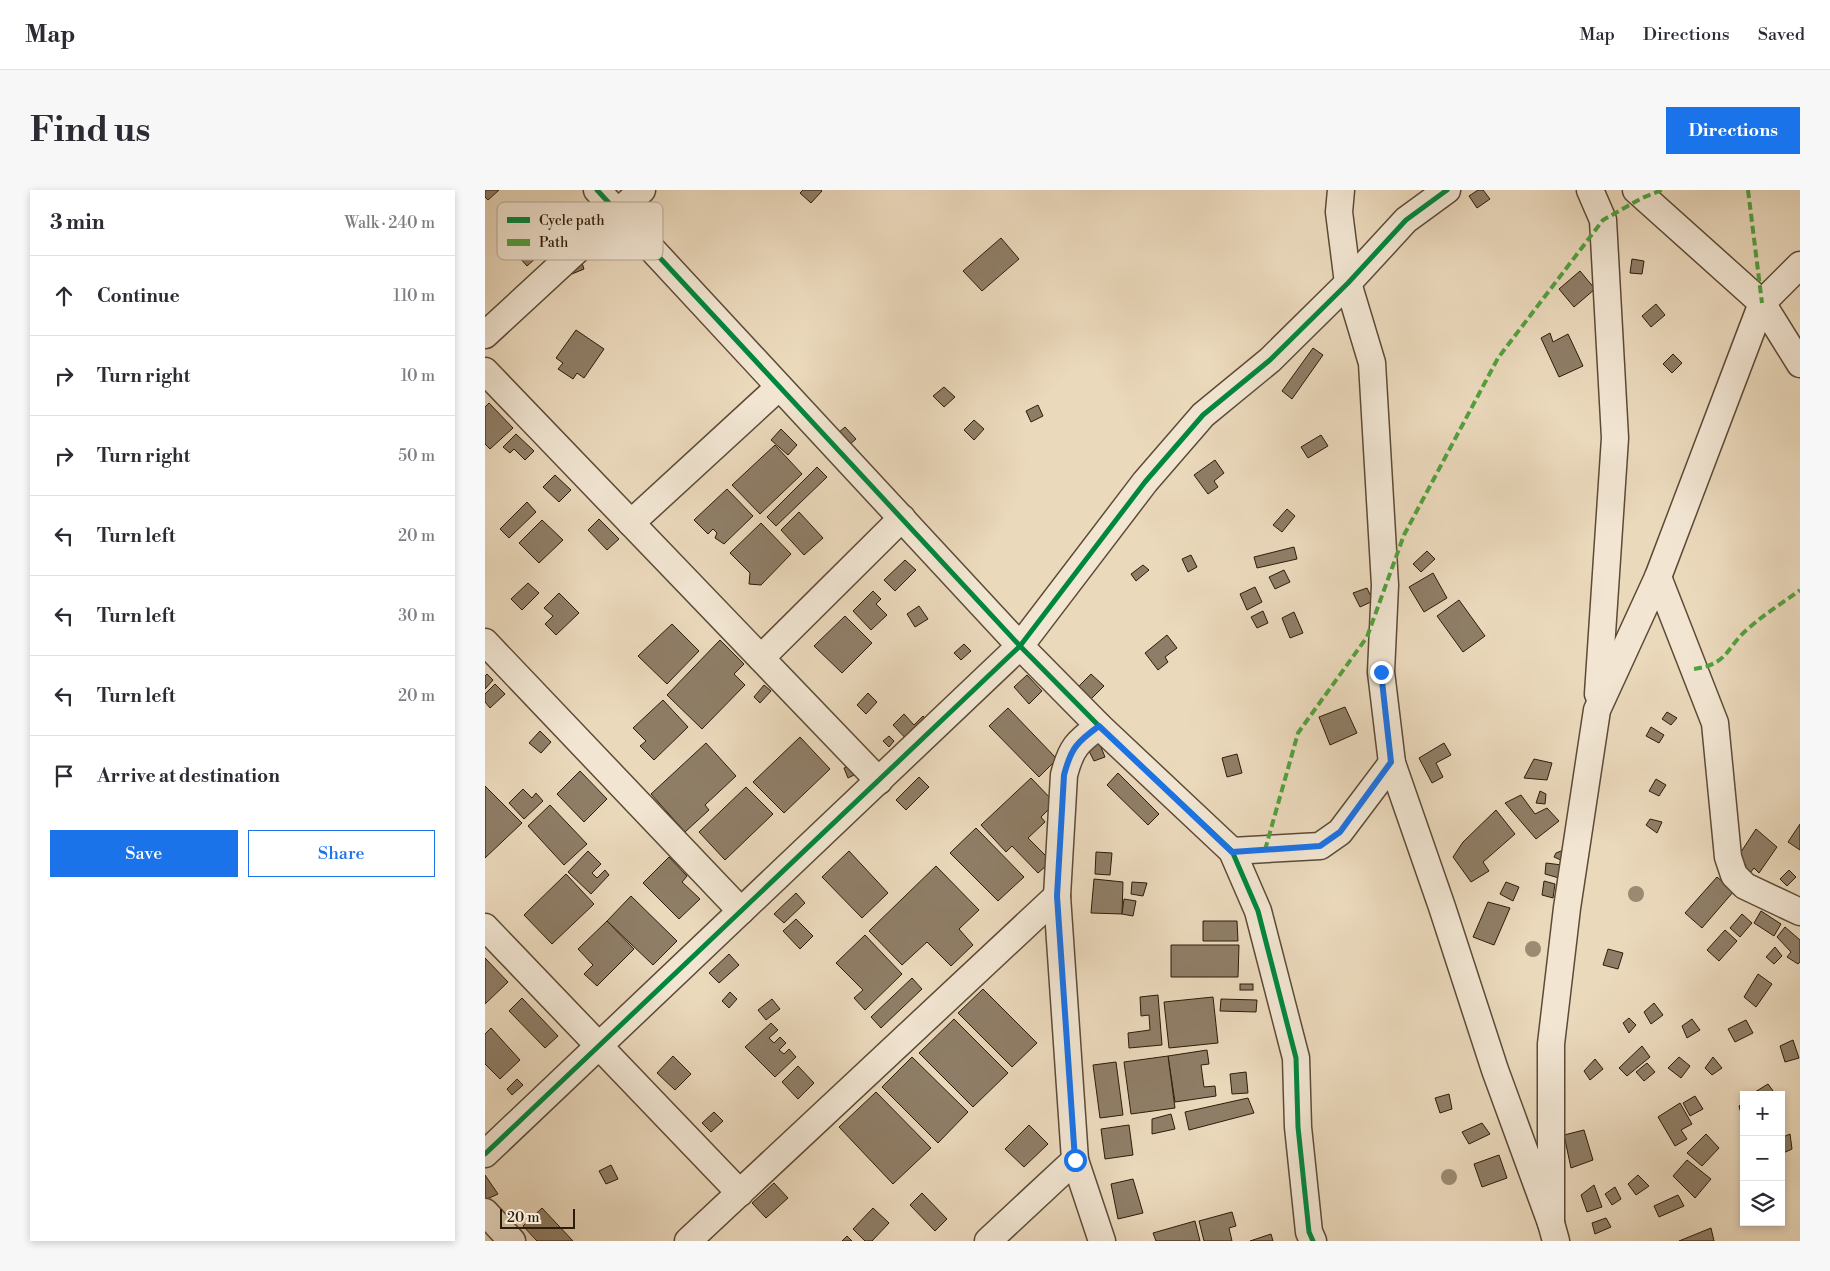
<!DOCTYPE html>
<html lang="en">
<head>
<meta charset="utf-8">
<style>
	body { margin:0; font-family:"Libre Bodoni",serif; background:#f7f7f7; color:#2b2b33 }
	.controls { position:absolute; right:15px; bottom:15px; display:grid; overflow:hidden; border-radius:0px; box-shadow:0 2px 8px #0003 }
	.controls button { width:45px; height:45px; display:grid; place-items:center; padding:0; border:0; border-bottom:1px solid #e1e1e2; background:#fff; color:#2b2b33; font:25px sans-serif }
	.scale { position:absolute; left:15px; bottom:12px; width:75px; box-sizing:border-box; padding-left:5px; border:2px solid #2c1c0a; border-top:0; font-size:14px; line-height:18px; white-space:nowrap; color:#2c1c0a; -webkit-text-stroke:4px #f2e6d3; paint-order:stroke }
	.stop { position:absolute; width:15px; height:15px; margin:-11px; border:4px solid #1a73e8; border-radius:50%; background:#fff }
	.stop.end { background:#1a73e8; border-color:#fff; box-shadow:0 1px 5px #0008 }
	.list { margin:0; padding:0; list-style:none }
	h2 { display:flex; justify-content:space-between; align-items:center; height:65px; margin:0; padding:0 20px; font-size:21px }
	h2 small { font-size:16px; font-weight:400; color:#7c7c81 }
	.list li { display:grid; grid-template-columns:32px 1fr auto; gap:15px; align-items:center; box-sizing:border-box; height:80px; padding:0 20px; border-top:1px solid #e1e1e2 }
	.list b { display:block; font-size:19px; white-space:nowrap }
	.list em { font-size:16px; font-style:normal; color:#7c7c81 }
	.actions { display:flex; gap:10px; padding:15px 20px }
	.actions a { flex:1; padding:11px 0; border:1px solid #1a73e8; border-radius:0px; text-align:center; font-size:18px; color:#1a73e8 }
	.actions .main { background:#1a73e8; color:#fff }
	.icon { flex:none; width:28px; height:28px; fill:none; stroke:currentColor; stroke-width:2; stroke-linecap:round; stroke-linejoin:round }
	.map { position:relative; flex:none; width:1315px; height:1051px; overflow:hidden; border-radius:0px }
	header { display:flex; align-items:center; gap:30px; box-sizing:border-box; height:70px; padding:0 25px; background:#fff; border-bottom:1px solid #e1e1e2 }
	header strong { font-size:24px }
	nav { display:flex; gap:28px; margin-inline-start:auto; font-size:18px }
	.intro { display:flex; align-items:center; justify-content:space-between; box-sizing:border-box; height:120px; padding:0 30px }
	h1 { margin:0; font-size:35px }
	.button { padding:12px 22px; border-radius:0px; background:#1a73e8; color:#fff; font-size:18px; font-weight:700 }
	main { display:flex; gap:30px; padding:0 30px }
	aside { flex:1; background:#fff; border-radius:0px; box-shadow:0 2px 8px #0003 }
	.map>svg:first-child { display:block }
	.building { fill:#8f7e67; stroke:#2c1c0a }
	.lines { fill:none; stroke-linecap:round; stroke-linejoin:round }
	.minor-casing { stroke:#5c4b36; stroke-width:29 }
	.minor { stroke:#f2e6d3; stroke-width:26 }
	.quiet { stroke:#51a13e; stroke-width:4; stroke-dasharray:8 4; stroke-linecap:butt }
	.cycleway-casing { stroke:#f2e6d3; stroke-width:8 }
	.cycleway { stroke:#00873e; stroke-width:5 }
	.tree { fill:#9c8b72 }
	.route { stroke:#1a73e8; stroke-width:6 }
	.key { fill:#f2e6d3; stroke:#b7a997; stroke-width:1 }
	.key-label { font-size:14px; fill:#2c1c0a }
</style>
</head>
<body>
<header>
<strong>Map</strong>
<nav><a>Map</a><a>Directions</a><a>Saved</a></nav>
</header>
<div class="intro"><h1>Find us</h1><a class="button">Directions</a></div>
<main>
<aside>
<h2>3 min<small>Walk · 240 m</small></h2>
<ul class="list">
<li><svg class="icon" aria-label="ahead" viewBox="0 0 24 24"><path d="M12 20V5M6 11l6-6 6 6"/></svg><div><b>Continue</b></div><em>110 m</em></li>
<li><svg class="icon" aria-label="right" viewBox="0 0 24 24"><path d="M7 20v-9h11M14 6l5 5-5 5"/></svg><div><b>Turn right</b></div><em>10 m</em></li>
<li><svg class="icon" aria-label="right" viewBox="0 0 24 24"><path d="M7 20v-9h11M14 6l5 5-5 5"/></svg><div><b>Turn right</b></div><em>50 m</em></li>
<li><svg class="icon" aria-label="left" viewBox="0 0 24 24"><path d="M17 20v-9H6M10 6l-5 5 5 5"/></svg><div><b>Turn left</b></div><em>20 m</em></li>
<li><svg class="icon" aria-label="left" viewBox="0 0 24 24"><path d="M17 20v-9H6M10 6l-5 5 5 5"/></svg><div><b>Turn left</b></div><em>30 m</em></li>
<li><svg class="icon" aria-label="left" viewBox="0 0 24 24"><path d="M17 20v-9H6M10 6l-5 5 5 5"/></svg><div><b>Turn left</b></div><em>20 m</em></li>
<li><svg class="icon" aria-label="arrive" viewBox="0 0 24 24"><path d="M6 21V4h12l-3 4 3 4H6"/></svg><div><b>Arrive at destination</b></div></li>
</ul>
<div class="actions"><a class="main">Save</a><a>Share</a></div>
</aside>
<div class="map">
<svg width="1315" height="1051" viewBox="0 0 1315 1051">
	<rect width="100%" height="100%" fill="#ebd9bc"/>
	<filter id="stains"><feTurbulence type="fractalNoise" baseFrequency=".004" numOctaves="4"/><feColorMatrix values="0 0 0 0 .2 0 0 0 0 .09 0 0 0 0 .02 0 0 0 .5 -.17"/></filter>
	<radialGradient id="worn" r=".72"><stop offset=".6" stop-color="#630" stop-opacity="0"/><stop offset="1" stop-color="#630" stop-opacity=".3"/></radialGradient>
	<g class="building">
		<polygon points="0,0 14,0 3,10 0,7"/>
		<polygon points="318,0 336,0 337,1 326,13 315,3"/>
		<polygon points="993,0 998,0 1005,9 992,18 984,6"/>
		<polygon points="41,35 61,59 42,76 32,65 39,59 28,46"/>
		<polygon points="516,48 534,69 497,101 478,81"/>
		<polygon points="95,67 99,79 87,84 82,73"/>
		<polygon points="1147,69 1159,71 1157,84 1145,83"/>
		<polygon points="1095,81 1110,99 1089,117 1074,99"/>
		<polygon points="1171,114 1180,125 1166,137 1157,126"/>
		<polygon points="91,140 119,159 99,188 92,183 88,189 73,179 78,173 71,168"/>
		<polygon points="1065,143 1068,152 1083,144 1098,176 1074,187 1056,148"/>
		<polygon points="828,158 838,165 807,209 797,201"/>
		<polygon points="1188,164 1197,173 1187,183 1178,174"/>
		<polygon points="459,197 470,207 459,217 448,206"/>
		<polygon points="4,213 28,238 5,259 0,254 0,217"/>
		<polygon points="553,215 558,226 546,232 541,221"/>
		<polygon points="489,230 499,239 489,250 479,240"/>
		<polygon points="360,237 371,249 364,255 353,243"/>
		<polygon points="296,239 312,255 303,265 286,250"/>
		<polygon points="31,244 49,261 40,270 29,259 25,263 18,257"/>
		<polygon points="836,245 843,256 823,268 816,257"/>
		<polygon points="290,255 317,284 275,324 247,295"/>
		<polygon points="730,270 739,283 729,291 733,297 723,304 709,285"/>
		<polygon points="332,277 342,287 291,336 282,327"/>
		<polygon points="70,285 86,300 74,312 58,297"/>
		<polygon points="242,299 268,326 239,354 230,348 232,343 228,339 223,344 209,330"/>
		<polygon points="42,312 51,322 24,348 15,339"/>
		<polygon points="802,319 810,326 797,342 788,335"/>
		<polygon points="314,322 338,348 319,365 296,340"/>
		<polygon points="114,329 134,349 122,360 103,340"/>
		<polygon points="57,330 78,350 54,373 34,353"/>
		<polygon points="276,333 306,364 276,395 264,394 265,383 245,363"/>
		<polygon points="809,357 812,369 772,378 769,367"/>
		<polygon points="942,361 950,369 936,382 928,374"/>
		<polygon points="706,365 712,377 703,382 697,369"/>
		<polygon points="420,370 431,380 410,401 399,390"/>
		<polygon points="658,375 664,380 651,391 646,384"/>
		<polygon points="799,380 805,392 790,399 784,387"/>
		<polygon points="948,383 962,408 939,422 924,397"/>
		<polygon points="43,393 54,403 37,420 26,409"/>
		<polygon points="770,397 777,412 762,420 755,404"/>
		<polygon points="882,398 888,411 875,417 868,403"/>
		<polygon points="388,401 396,409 391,414 402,425 386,440 368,421"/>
		<polygon points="74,403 94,423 71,445 60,434 68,426 59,418"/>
		<polygon points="974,410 1000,446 978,462 952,426"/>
		<polygon points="434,416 443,429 430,437 422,424"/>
		<polygon points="778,421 783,433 772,438 766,427"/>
		<polygon points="809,422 818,443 805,448 797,428"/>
		<polygon points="360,426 387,453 357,483 329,456"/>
		<polygon points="187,434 214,461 182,494 153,466"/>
		<polygon points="682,445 692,458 680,467 683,472 673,480 660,463"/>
		<polygon points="235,450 259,474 249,484 260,495 217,539 182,505"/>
		<polygon points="479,454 486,461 476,470 469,463"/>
		<polygon points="2,484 8,490 0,499 0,486"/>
		<polygon points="606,484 619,496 605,510 592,498"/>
		<polygon points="542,485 557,501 544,514 529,497"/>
		<polygon points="10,494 20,504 5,518 0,512 0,504"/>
		<polygon points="279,495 286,501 275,513 269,507"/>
		<polygon points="383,503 392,512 381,524 372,515"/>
		<polygon points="178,510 203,537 169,570 155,556 161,551 148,538"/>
		<polygon points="860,517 872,543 845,555 834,527"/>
		<polygon points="523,518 572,569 554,587 504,536"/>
		<polygon points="1182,522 1192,528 1186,535 1177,529"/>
		<polygon points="419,524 429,535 438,526 446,535 426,554 408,535"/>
		<polygon points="1166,537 1179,545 1174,553 1161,546"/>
		<polygon points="55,541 66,552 56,563 44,553"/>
		<polygon points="404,546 409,551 404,557 398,551"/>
		<polygon points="315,547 345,579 299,623 268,592"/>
		<polygon points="613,550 620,567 609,571 601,555"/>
		<polygon points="221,553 251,586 220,615 224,620 200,642 166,604"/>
		<polygon points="959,553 966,565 951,573 958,587 947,593 934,568"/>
		<polygon points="752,564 757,583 742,587 737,568"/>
		<polygon points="1049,569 1067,573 1062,590 1039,588"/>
		<polygon points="371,573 375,582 363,588 359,578"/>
		<polygon points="95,581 122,609 99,632 72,604"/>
		<polygon points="633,583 674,624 663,635 622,595"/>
		<polygon points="434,587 444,597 421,620 411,610"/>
		<polygon points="546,588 570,613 556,627 560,632 543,648 562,667 561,676 553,683 527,656 521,662 496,635"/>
		<polygon points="1171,589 1181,595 1174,606 1164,601"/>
		<polygon points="0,596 37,633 0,668"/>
		<polygon points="261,597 288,624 240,670 214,642"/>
		<polygon points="38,599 47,608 51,603 58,611 39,629 24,613"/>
		<polygon points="1055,601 1061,604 1060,614 1051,613"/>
		<polygon points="1036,605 1050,624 1062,618 1074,631 1051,649 1020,613"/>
		<polygon points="65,615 102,654 79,675 43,636"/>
		<polygon points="1011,620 1030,644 998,672 1004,681 986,692 968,667 978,652"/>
		<polygon points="1165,629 1177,632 1172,643 1161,635"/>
		<polygon points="1315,634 1315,660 1303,652"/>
		<polygon points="491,638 539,687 513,711 465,663"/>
		<polygon points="1271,639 1292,657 1274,683 1269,678 1265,683 1259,679 1261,675 1252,668"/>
		<polygon points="1081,659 1078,671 1069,667 1071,663"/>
		<polygon points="103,661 116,674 107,683 112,688 120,680 124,685 106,704 83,682"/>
		<polygon points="364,661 403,703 377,728 337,687"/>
		<polygon points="611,662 627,663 625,685 610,684"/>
		<polygon points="184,667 202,686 197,692 215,709 194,729 158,693"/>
		<polygon points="1061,673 1077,675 1074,688 1060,684"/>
		<polygon points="451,676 494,720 474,739 488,755 466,776 442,752 417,775 384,741"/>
		<polygon points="1304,680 1311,687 1302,696 1295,689"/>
		<polygon points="81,684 109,714 67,754 39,725"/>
		<polygon points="1232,687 1249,701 1217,738 1200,723"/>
		<polygon points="609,689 638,692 637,724 606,723"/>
		<polygon points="1059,691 1070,694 1068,708 1057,705"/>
		<polygon points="647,692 662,693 658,706 646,704"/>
		<polygon points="1021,692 1034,697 1028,711 1015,704"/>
		<polygon points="311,703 320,713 299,733 289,724"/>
		<polygon points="146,706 192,751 168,775 122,731"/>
		<polygon points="639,709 651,711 648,726 637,724"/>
		<polygon points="1003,712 1025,718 1009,755 988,747"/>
		<polygon points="1276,721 1296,734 1289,746 1269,733"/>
		<polygon points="1257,724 1267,733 1255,747 1245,738"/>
		<polygon points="311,729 328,746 315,759 298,741"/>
		<polygon points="122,731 149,759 112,796 99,784 108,775 93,759"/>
		<polygon points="718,731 752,731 753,751 718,751"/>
		<polygon points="1300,737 1315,750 1315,772 1313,774 1302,767 1306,762 1292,747"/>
		<polygon points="1240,740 1252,751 1234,771 1222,760"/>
		<polygon points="380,745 417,784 380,820 369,808 378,800 351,773"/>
		<polygon points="686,755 754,755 753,787 686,787"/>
		<polygon points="1290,757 1297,766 1289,774 1281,767"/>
		<polygon points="1123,759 1138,763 1133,779 1118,775"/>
		<polygon points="244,764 254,775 234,793 224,783"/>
		<polygon points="0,768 23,792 0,814"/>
		<polygon points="1273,784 1287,794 1271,817 1259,807"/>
		<polygon points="427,788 437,799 396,838 386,827"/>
		<rect x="755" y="794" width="13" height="6"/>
		<polygon points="498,799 552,853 527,877 473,823"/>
		<polygon points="245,802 252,809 244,818 237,811"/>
		<polygon points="673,805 677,855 644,858 643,843 665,840 664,825 656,826 655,807"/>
		<polygon points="728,807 733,853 684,858 679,812"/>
		<polygon points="37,808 73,846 60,858 24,821"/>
		<polygon points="287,809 295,819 281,830 273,820"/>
		<polygon points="736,809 772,810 771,822 735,821"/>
		<polygon points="1169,813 1178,825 1166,834 1159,822"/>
		<polygon points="1144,828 1151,835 1144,843 1138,833"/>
		<polygon points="469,829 523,883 488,917 434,863"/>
		<polygon points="1207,829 1215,840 1202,848 1197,836"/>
		<polygon points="1261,830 1268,843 1250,852 1243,839"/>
		<polygon points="286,833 293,840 284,848 289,853 295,847 301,853 294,860 299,864 304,859 311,867 290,887 260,857"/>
		<polygon points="6,838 35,870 15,889 0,874 0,844"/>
		<polygon points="1308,850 1314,868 1300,872 1295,856"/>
		<polygon points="1157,856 1165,867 1142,886 1134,878"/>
		<polygon points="722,860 724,874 716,875 719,897 730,896 731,906 690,912 683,866"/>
		<polygon points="188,866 206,884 190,900 172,883"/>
		<polygon points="683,866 690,918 646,924 639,872"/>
		<polygon points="427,867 483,922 453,953 397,897"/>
		<polygon points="1194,867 1205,876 1196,888 1183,878"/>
		<polygon points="1228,867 1237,878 1227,885 1220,878"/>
		<polygon points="1110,869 1118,879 1105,890 1099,881"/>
		<polygon points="631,872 638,925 615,928 608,875"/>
		<polygon points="1162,873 1170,882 1159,891 1151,882"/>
		<polygon points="313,876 329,893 313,909 297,892"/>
		<polygon points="761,882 763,903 747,904 745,884"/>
		<polygon points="32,889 38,895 27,905 22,899"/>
		<polygon points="1283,894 1291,905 1271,905 1270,902"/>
		<polygon points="391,902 446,958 408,994 354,937"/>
		<polygon points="964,904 967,919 955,923 950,908"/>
		<polygon points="1210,906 1218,919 1205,926 1198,913"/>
		<polygon points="763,908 769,923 704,940 700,922"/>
		<polygon points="1259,912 1259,926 1257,927 1254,916"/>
		<polygon points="1195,913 1207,934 1196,940 1202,949 1190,956 1173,927"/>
		<polygon points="229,922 238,931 226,942 217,933"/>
		<polygon points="686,924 690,939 667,944 667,929"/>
		<polygon points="997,933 1005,944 984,954 977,942"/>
		<polygon points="544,935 563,954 539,977 520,959"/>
		<polygon points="644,935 648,965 620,969 616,939"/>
		<polygon points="1099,940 1108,970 1086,978 1079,945"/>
		<polygon points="1221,944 1234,958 1217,976 1202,963"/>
		<polygon points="1305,944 1307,959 1296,964 1296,948"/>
		<polygon points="1014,965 1022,988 997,997 989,974"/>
		<polygon points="1202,970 1226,989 1210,1008 1188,986"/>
		<polygon points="126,975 133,989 121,994 114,981"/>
		<polygon points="0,985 13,1004 0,1010"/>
		<polygon points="1153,985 1164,996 1151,1005 1143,994"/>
		<polygon points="648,989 658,1023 633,1029 626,994"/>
		<polygon points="289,993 303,1008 281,1028 267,1013"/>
		<polygon points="1109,995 1117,1017 1102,1022 1096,1005"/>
		<polygon points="1130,997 1136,1009 1127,1015 1120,1004"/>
		<polygon points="437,1003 462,1029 450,1041 425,1015"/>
		<polygon points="1193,1005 1199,1016 1174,1027 1169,1016"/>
		<polygon points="57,1018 88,1051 52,1051 38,1036"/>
		<polygon points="388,1018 404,1033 387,1051 380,1051 368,1039"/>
		<polygon points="747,1022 751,1036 744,1038 747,1051 719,1051 714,1031"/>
		<polygon points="1121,1028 1126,1037 1110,1044 1107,1033"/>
		<polygon points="710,1031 715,1051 671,1051 668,1043"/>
		<polygon points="1226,1038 1229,1051 1194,1051"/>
		<polygon points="786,1044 788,1051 765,1051"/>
		<polygon points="362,1046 367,1051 357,1051"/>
	</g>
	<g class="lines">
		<g class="minor-casing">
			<g id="minor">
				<polyline points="112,0 535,456 614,536 747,661 773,721 811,868 813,937 824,1042 828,1051"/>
				<polyline points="856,0 854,22 863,93 887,173 900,395 896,482 907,573 957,717 1010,880 1066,1033"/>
				<polyline points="1105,0 1118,30 1130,248 1113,504"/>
				<polyline points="1151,0 1277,113 1315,174"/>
				<polyline points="0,145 157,0"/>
				<polyline points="0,181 394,591"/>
				<polyline points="146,333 294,197"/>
				<polyline points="1173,387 1230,533 1243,667 1249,685 1260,696 1315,722"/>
				<polyline points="0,452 256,721"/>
				<polyline points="276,468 417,328"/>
				<path d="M614,536C592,552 586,558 579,585L572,706L590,970L617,1051"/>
				<polyline points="747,661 835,656 855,642 907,573"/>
				<polyline points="0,737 255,1003"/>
				<polyline points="0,964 535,456 660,292 718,225 785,170 863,93 921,30 962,0"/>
				<polyline points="0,1022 27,1051"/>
				<polyline points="203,1051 572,706"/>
				<polyline points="503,1051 590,970"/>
				<polyline points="1071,1051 1066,1033 1066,854 1082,718 1112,520 1173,387 1277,113 1315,75"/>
			</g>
		</g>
		<use href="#minor" class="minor"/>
		<g class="quiet">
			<polyline points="1263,0 1277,113"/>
			<path d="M1209,479C1245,474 1241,456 1265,437C1281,423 1299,412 1315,400"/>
			<polyline points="780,660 813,543 882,447 919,345 1013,168 1118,30 1157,8 1177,0"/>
		</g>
		<g class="cycleway-casing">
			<g id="cycleway">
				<polyline points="112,0 535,456 614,536 747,661 773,721 811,868 813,937 824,1042 828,1051"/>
				<polyline points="0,964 535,456 660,292 718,225 785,170 863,93 921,30 962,0"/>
			</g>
		</g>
		<use href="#cycleway" class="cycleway"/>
	</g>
	<g class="tree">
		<circle cx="1151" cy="704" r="8"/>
		<circle cx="1048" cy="759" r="8"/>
		<circle cx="964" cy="987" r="8"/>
	</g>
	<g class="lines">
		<path class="route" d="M590,970L572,706L579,585C586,558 592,552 614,536L747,662L835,656L855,642L906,572L896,482"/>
	</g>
	<rect x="12" y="12" width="166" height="58" rx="8" class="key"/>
	<rect x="22" y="27" width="23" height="6" fill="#00873e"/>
	<rect x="22" y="49" width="23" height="7" fill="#51a13e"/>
	<g class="key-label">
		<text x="54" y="35">Cycle path</text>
		<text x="54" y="57">Path</text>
	</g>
	<rect width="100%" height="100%" filter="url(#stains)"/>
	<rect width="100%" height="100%" fill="url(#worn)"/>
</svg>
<div class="controls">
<button>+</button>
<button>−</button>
<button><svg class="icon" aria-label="layers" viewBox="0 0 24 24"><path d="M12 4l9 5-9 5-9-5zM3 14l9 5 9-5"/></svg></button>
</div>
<div class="scale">20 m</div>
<div class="stop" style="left:590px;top:970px"></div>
<div class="stop end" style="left:896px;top:482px"></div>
</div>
</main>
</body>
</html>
